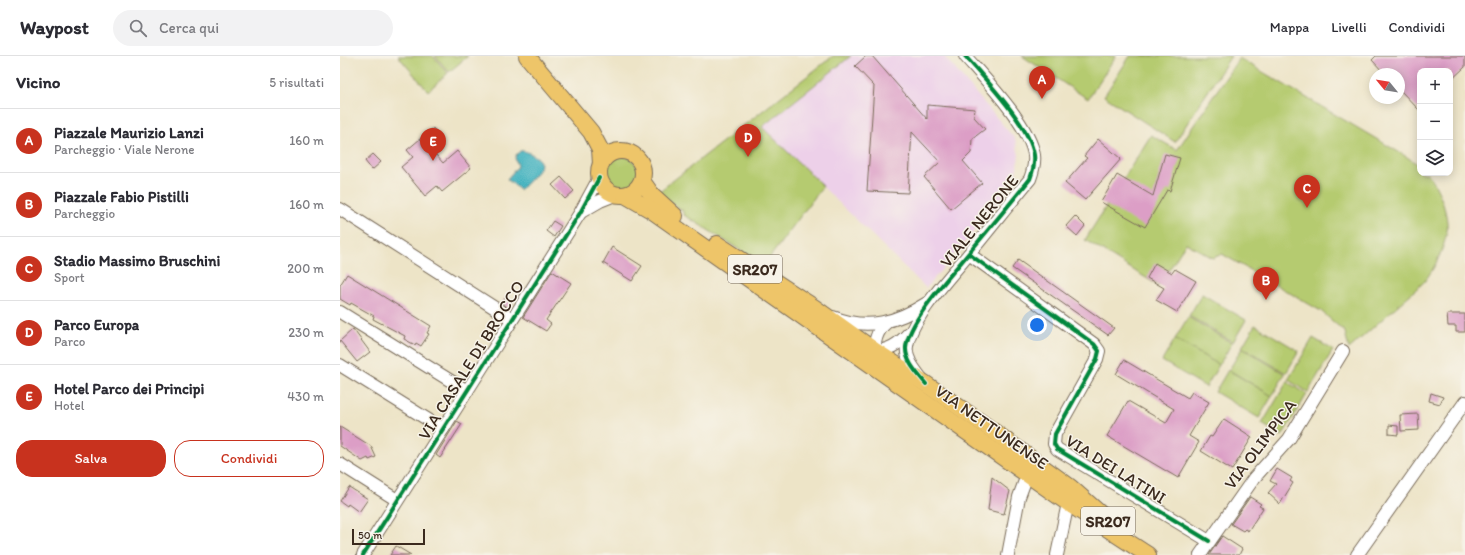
<!DOCTYPE html>
<html lang="it">
<head>
<meta charset="utf-8">
<style>
	body { margin:0; font-family:Itim,sans-serif; background:#f2f2f3; color:#2b2b33 }
	.controls { position:absolute; right:12px; top:12px; display:grid; overflow:hidden; border-radius:8px; box-shadow:0 2px 10px #0003 }
	.controls button { width:36px; height:36px; display:grid; place-items:center; padding:0; border:0; border-bottom:1px solid #e1e1e2; background:#fff; color:#2b2b33; font:20px sans-serif }
	.compass { position:absolute; left:1029px; top:12px; width:36px; height:36px; border-radius:50%; background:#fff; box-shadow:0 2px 10px #0003; rotate:300deg }
	.scale { position:absolute; left:12px; bottom:10px; width:73px; box-sizing:border-box; padding-left:4px; border:2px solid #3b2a1e; border-top:0; font-size:11px; line-height:14px; white-space:nowrap; color:#3b2a1e; -webkit-text-stroke:3px #f7f3e8; paint-order:stroke }
	.you { position:absolute; left:697px; top:269px; width:14px; height:14px; margin:-10px; border:3px solid #fff; border-radius:50%; background:#1a73e8; box-shadow:0 0 0 6px #1a73e833 }
	.badge { display:grid; place-items:center; width:26px; height:26px; border-radius:50%; background:#c8321e; color:#fff; font-size:13px; font-weight:700 }
	.pin { position:absolute; translate:-50% -33px; filter:drop-shadow(0 1px 2px #0008) }
	.pin::after { content:''; position:absolute; top:21px; width:14px; height:12px; background:inherit; clip-path:polygon(0 0,100% 0,50% 100%) }
	.list { margin:0; padding:0; list-style:none }
	h2 { display:flex; justify-content:space-between; align-items:center; height:52px; margin:0; padding:0 16px; font-size:17px }
	h2 small { font-size:13px; font-weight:400; color:#7c7c81 }
	.list li { display:grid; grid-template-columns:26px 1fr auto; gap:12px; align-items:center; box-sizing:border-box; height:64px; padding:0 16px; border-top:1px solid #e1e1e2 }
	.list b { display:block; font-size:15px; white-space:nowrap }
	.list p { margin:0; font-size:13px; white-space:nowrap; color:#7c7c81 }
	.list em { font-size:13px; font-style:normal; color:#7c7c81 }
	.actions { display:flex; gap:8px; padding:12px 16px }
	.actions a { flex:1; padding:9px 0; border:1px solid #c8321e; border-radius:16px; text-align:center; font-size:14px; color:#c8321e }
	.actions .main { background:#c8321e; color:#fff }
	.icon { flex:none; width:22px; height:22px; fill:none; stroke:currentColor; stroke-width:2; stroke-linecap:round; stroke-linejoin:round }
	.map { position:relative; flex:none; width:1125px; height:499px; overflow:hidden }
	header { display:flex; align-items:center; gap:24px; box-sizing:border-box; height:56px; padding:0 20px; background:#fff; border-bottom:1px solid #e1e1e2 }
	header strong { font-size:19px }
	nav { display:flex; gap:22px; margin-inline-start:auto; font-size:14px }
	.search { width:280px; height:36px; background:#f2f2f3; display:flex; align-items:center; gap:10px; box-sizing:border-box; padding:0 14px; border-radius:22px; color:#7c7c81; font-size:15px }
	main { display:flex }
	aside { flex:1; background:#fff }
	.map>svg:first-child { display:block }
	.built { fill:#edd0e9 }
	.green { fill:#b5cb70; stroke:#787a47 }
	.water { fill:#45b3c0; stroke:#406e6f }
	.building { fill:#dc9ec6 }
	.lines { fill:none; stroke-linecap:round; stroke-linejoin:round }
	.minor-casing { stroke:#796b59; stroke-width:14 }
	.major-casing { stroke:#796b59; stroke-width:18 }
	.minor { stroke:#fff; stroke-width:12 }
	.major { stroke:#eec569; stroke-width:16 }
	.cycleway-casing { stroke:#f7f3e8; stroke-width:6 }
	.cycleway { stroke:#00873e; stroke-width:4 }
	.labels { text-anchor:middle; stroke-width:3; stroke-linejoin:round; paint-order:stroke }
	.shield { fill:#f7f3e8; stroke:#73665b; stroke-width:1 }
	.shield-label { font-size:16px; font-weight:bold; fill:#3b2a1e }
	.street-label { font-size:17px; fill:#3b2a1e; stroke:#f7f3e8 }
</style>
</head>
<body>
<header>
<strong>Waypost</strong>
<div class="search"><svg class="icon" aria-label="search" viewBox="0 0 24 24"><circle cx="10" cy="10" r="6"/><path d="M15 15l6 6"/></svg>Cerca qui</div>
<nav><a>Mappa</a><a>Livelli</a><a>Condividi</a></nav>
</header>
<main>
<aside>
<h2>Vicino<small>5 risultati</small></h2>
<ul class="list">
<li><span class="badge">A</span><div><b>Piazzale Maurizio Lanzi</b><p>Parcheggio · Viale Nerone</p></div><em>160 m</em></li>
<li><span class="badge">B</span><div><b>Piazzale Fabio Pistilli</b><p>Parcheggio</p></div><em>160 m</em></li>
<li><span class="badge">C</span><div><b>Stadio Massimo Bruschini</b><p>Sport</p></div><em>200 m</em></li>
<li><span class="badge">D</span><div><b>Parco Europa</b><p>Parco</p></div><em>230 m</em></li>
<li><span class="badge">E</span><div><b>Hotel Parco dei Principi</b><p>Hotel</p></div><em>430 m</em></li>
</ul>
<div class="actions"><a class="main">Salva</a><a>Condividi</a></div>
</aside>
<div class="map">
<svg width="1125" height="499" viewBox="0 0 1125 499">
	<rect width="100%" height="100%" fill="#f7f3e8"/>
	<filter id="ink" filterUnits="userSpaceOnUse"><feTurbulence type="fractalNoise" baseFrequency=".025" numOctaves="2"/><feDisplacementMap in="SourceGraphic" scale="8" xChannelSelector="R" yChannelSelector="G"/><feConvolveMatrix kernelMatrix="1 2 1 2 8 2 1 2 1" color-interpolation-filters="sRGB"/></filter>
	<filter id="wash" filterUnits="userSpaceOnUse"><feTurbulence type="fractalNoise" baseFrequency=".012" numOctaves="4" result="noise"/><feDisplacementMap in="SourceGraphic" scale="16" xChannelSelector="R" yChannelSelector="G"/><feGaussianBlur stdDeviation="0.9" result="paint"/><feColorMatrix in="noise" values="0 0 0 0 0 0 0 0 0 0 0 0 0 0 0 0 0 1.4 0 .05"/><feComposite in="paint" operator="in"/></filter>
	<g filter="url(#wash)">
		<rect width="100%" height="100%" fill="#ede4c7"/>
		<polygon class="built" points="511,0 604,0 675,83 679,99 676,117 668,135 586,232 422,71"/>
		<g class="green">
			<polygon points="58,0 93,0 108,17 88,35"/>
			<polygon points="95,0 128,0 109,16"/>
			<polygon points="493,0 511,0 422,71 483,130 424,209 344,159 342,154 317,137"/>
			<polygon points="682,0 776,0 748,43"/>
			<polygon points="790,0 891,0 835,86 764,40"/>
			<path d="M899,2L1067,101L1080,110V117H1087C1098,129 1109,159 1107,175C1104,193 1095,212 1084,226L1009,293L1005,276L981,255L882,198L873,202L846,187L819,230L745,184L811,79L837,94Z"/>
			<circle cx="281" cy="117" r="17"/>
			<polygon points="862,238 906,264 893,286 849,260"/>
			<polygon points="848,261 892,287 879,309 835,283"/>
			<polygon points="915,269 959,295 946,317 902,291"/>
			<polygon points="973,282 993,294 968,336 948,324"/>
			<polygon points="835,283 879,309 866,331 822,305"/>
			<polygon points="902,292 945,318 932,340 889,314"/>
			<polygon points="888,314 932,340 919,362 875,336"/>
			<polygon points="947,326 967,338 942,380 922,368"/>
		</g>
		<path class="water" d="M180,95C186,94 193,99 198,102L201,108C200,115 185,128 180,134L167,123L178,110L175,102L176,99Z"/>
		<g id="blocks">
			<g class="building">
				<polygon points="526,0 532,0 587,63 587,49 635,53 634,61 645,73 632,83 631,97 623,105 642,127 611,153 584,121 600,106 572,76 568,137 527,135 534,30 515,10"/>
				<polygon points="1036,0 1125,0 1125,11 1110,25 1110,15 1080,15 1080,55 1059,33 1059,18 1045,18 1032,4"/>
				<polygon points="93,72 101,81 89,91 103,107 117,95 131,112 102,136 97,130 85,140 61,111 73,101 67,94"/>
				<polygon points="758,83 781,103 745,144 725,127 747,102 744,100"/>
				<polygon points="33,98 41,106 32,114 25,105"/>
				<polygon points="825,98 840,102 830,135 827,134 805,171 761,146 777,119 813,140"/>
				<polygon points="221,121 234,135 225,143 212,129"/>
				<polygon points="735,160 745,170 737,180 726,170"/>
				<polygon points="213,165 221,170 214,181 206,175"/>
				<polygon points="272,191 302,210 292,225 263,207"/>
				<polygon points="678,204 774,272 768,279 672,212"/>
				<polygon points="815,207 832,217 835,213 856,225 837,256 816,244 824,232 807,222"/>
				<polygon points="212,215 231,227 206,264 211,268 206,275 183,261"/>
				<polygon points="7,218 91,270 87,277 89,278 81,290 76,287 75,289 64,283 65,280 33,263 34,260 18,251 11,247 10,249 0,243 0,229"/>
				<polygon points="165,242 172,246 168,252 162,248"/>
				<polygon points="1107,258 1125,258 1125,276 1116,276 1116,270 1108,270"/>
				<polygon points="13,273 30,296 17,306 0,285"/>
				<polygon points="784,304 848,342 852,336 869,346 849,380 859,386 838,422 767,380 788,345 826,367 834,353 776,318"/>
				<polygon points="1091,337 1103,341 1100,348 1089,345"/>
				<polygon points="1078,358 1079,374 1061,375 1060,359"/>
				<polygon points="884,363 912,381 892,414 861,395 870,380 872,381"/>
				<polygon points="117,365 122,368 100,402 96,399"/>
				<polygon points="1049,369 1058,370 1058,379 1049,378"/>
				<polygon points="0,371 31,390 36,401 29,404 28,402 22,405 0,390"/>
				<polygon points="937,413 952,422 950,425 953,427 940,448 928,437 936,428 930,425"/>
				<polygon points="652,421 670,435 664,458 648,454"/>
				<polygon points="9,431 28,443 19,456 8,448 7,450 0,445"/>
				<polygon points="910,441 921,448 919,450 923,452 908,475 905,473 903,475 891,468"/>
				<polygon points="882,480 902,493 899,499 869,499"/>
				<polygon points="56,490 71,499 50,499"/>
			</g>
		</g>
	</g>
	<g filter="url(#ink)">
		<use href="#blocks" fill-opacity="0" stroke="#796b59" stroke-width="1"/>
		<g class="lines">
			<g class="minor-casing">
				<g id="minor">
					<polyline points="0,153 172,263"/>
					<polyline points="241,156 260,145 275,139"/>
					<polyline points="629,198 754,288 759,295 757,303 715,378 714,388 717,393 869,485"/>
					<polyline points="0,256 127,335"/>
					<path d="M493,261C528,275 557,266 587,247"/>
					<path d="M532,295C548,295 558,289 569,277"/>
					<path d="M536,301C533,288 536,275 547,266"/>
					<polyline points="0,309 103,373"/>
					<path d="M581,322C574,313 565,302 567,290C571,262 610,221 628,199C649,174 669,148 690,123C693,115 695,107 694,99C690,70 645,23 625,0"/>
					<polyline points="0,408 57,444"/>
					<polyline points="23,499 240,157 259,122"/>
					<polyline points="668,499 679,441 690,411"/>
					<polyline points="717,499 728,447 731,440"/>
					<polyline points="860,499 914,422 949,383 1003,295"/>
					<polyline points="1017,499 1125,346"/>
				</g>
			</g>
			<g class="major-casing">
				<g id="major">
					<polyline points="187,0 251,76 260,93 261,108"/>
					<circle cx="281" cy="117" r="22"/>
					<polyline points="302,125 312,139 335,160"/>
					<polyline points="285,139 311,154 728,447 808,499"/>
					<polyline points="377,188 475,252 535,295 586,328 646,370 730,431 765,462"/>
				</g>
			</g>
			<use href="#minor" class="minor"/>
			<use href="#major" class="major"/>
			<g class="cycleway-casing">
				<g id="cycleway">
					<polyline points="629,198 754,288 759,295 757,303 715,378 714,388 717,393 869,485"/>
					<path d="M586,328C577,317 565,305 566,291C569,264 611,219 628,198C649,173 670,148 690,123C693,115 695,107 694,99C690,70 645,23 625,0"/>
					<polyline points="23,499 240,157 259,122"/>
				</g>
			</g>
			<use href="#cycleway" class="cycleway"/>
		</g>
	</g>
	<g class="labels">
		<g class="shield">
			<rect x="388" y="199" width="54" height="28" rx="3"/>
			<rect x="741" y="451" width="54" height="28" rx="3"/>
		</g>
		<g class="shield-label">
			<text x="415" y="219">SR207</text>
			<text x="768" y="471">SR207</text>
		</g>
		<g class="street-label">
			<text transform="translate(639 165) rotate(-51)" y="6">VIALE NERONE</text>
			<text transform="translate(131 304) rotate(-58)" y="6">VIA CASALE DI BROCCO</text>
			<text transform="translate(652 371) rotate(35)" y="6">VIA NETTUNENSE</text>
			<text transform="translate(920 388) rotate(-53)" y="6">VIA OLIMPICA</text>
			<text transform="translate(776 413) rotate(32)" y="6">VIA DEI LATINI</text>
		</g>
	</g>
</svg>
<div class="controls">
<button>+</button>
<button>−</button>
<button><svg class="icon" aria-label="layers" viewBox="0 0 24 24"><path d="M12 4l9 5-9 5-9-5zM3 14l9 5 9-5"/></svg></button>
</div>
<svg class="compass" viewBox="-18 -18 36 36"><path d="M0-13l5 13h-10z" fill="#e53935"/><path d="M0 13l5-13h-10z" fill="#7c7c81"/></svg>
<div class="scale">50 m</div>
<div class="you"></div>
<div class="pin badge" style="left:702px;top:43px">A</div>
<div class="pin badge" style="left:926px;top:244px">B</div>
<div class="pin badge" style="left:967px;top:152px">C</div>
<div class="pin badge" style="left:408px;top:101px">D</div>
<div class="pin badge" style="left:93px;top:105px">E</div>
</div>
</main>
</body>
</html>
